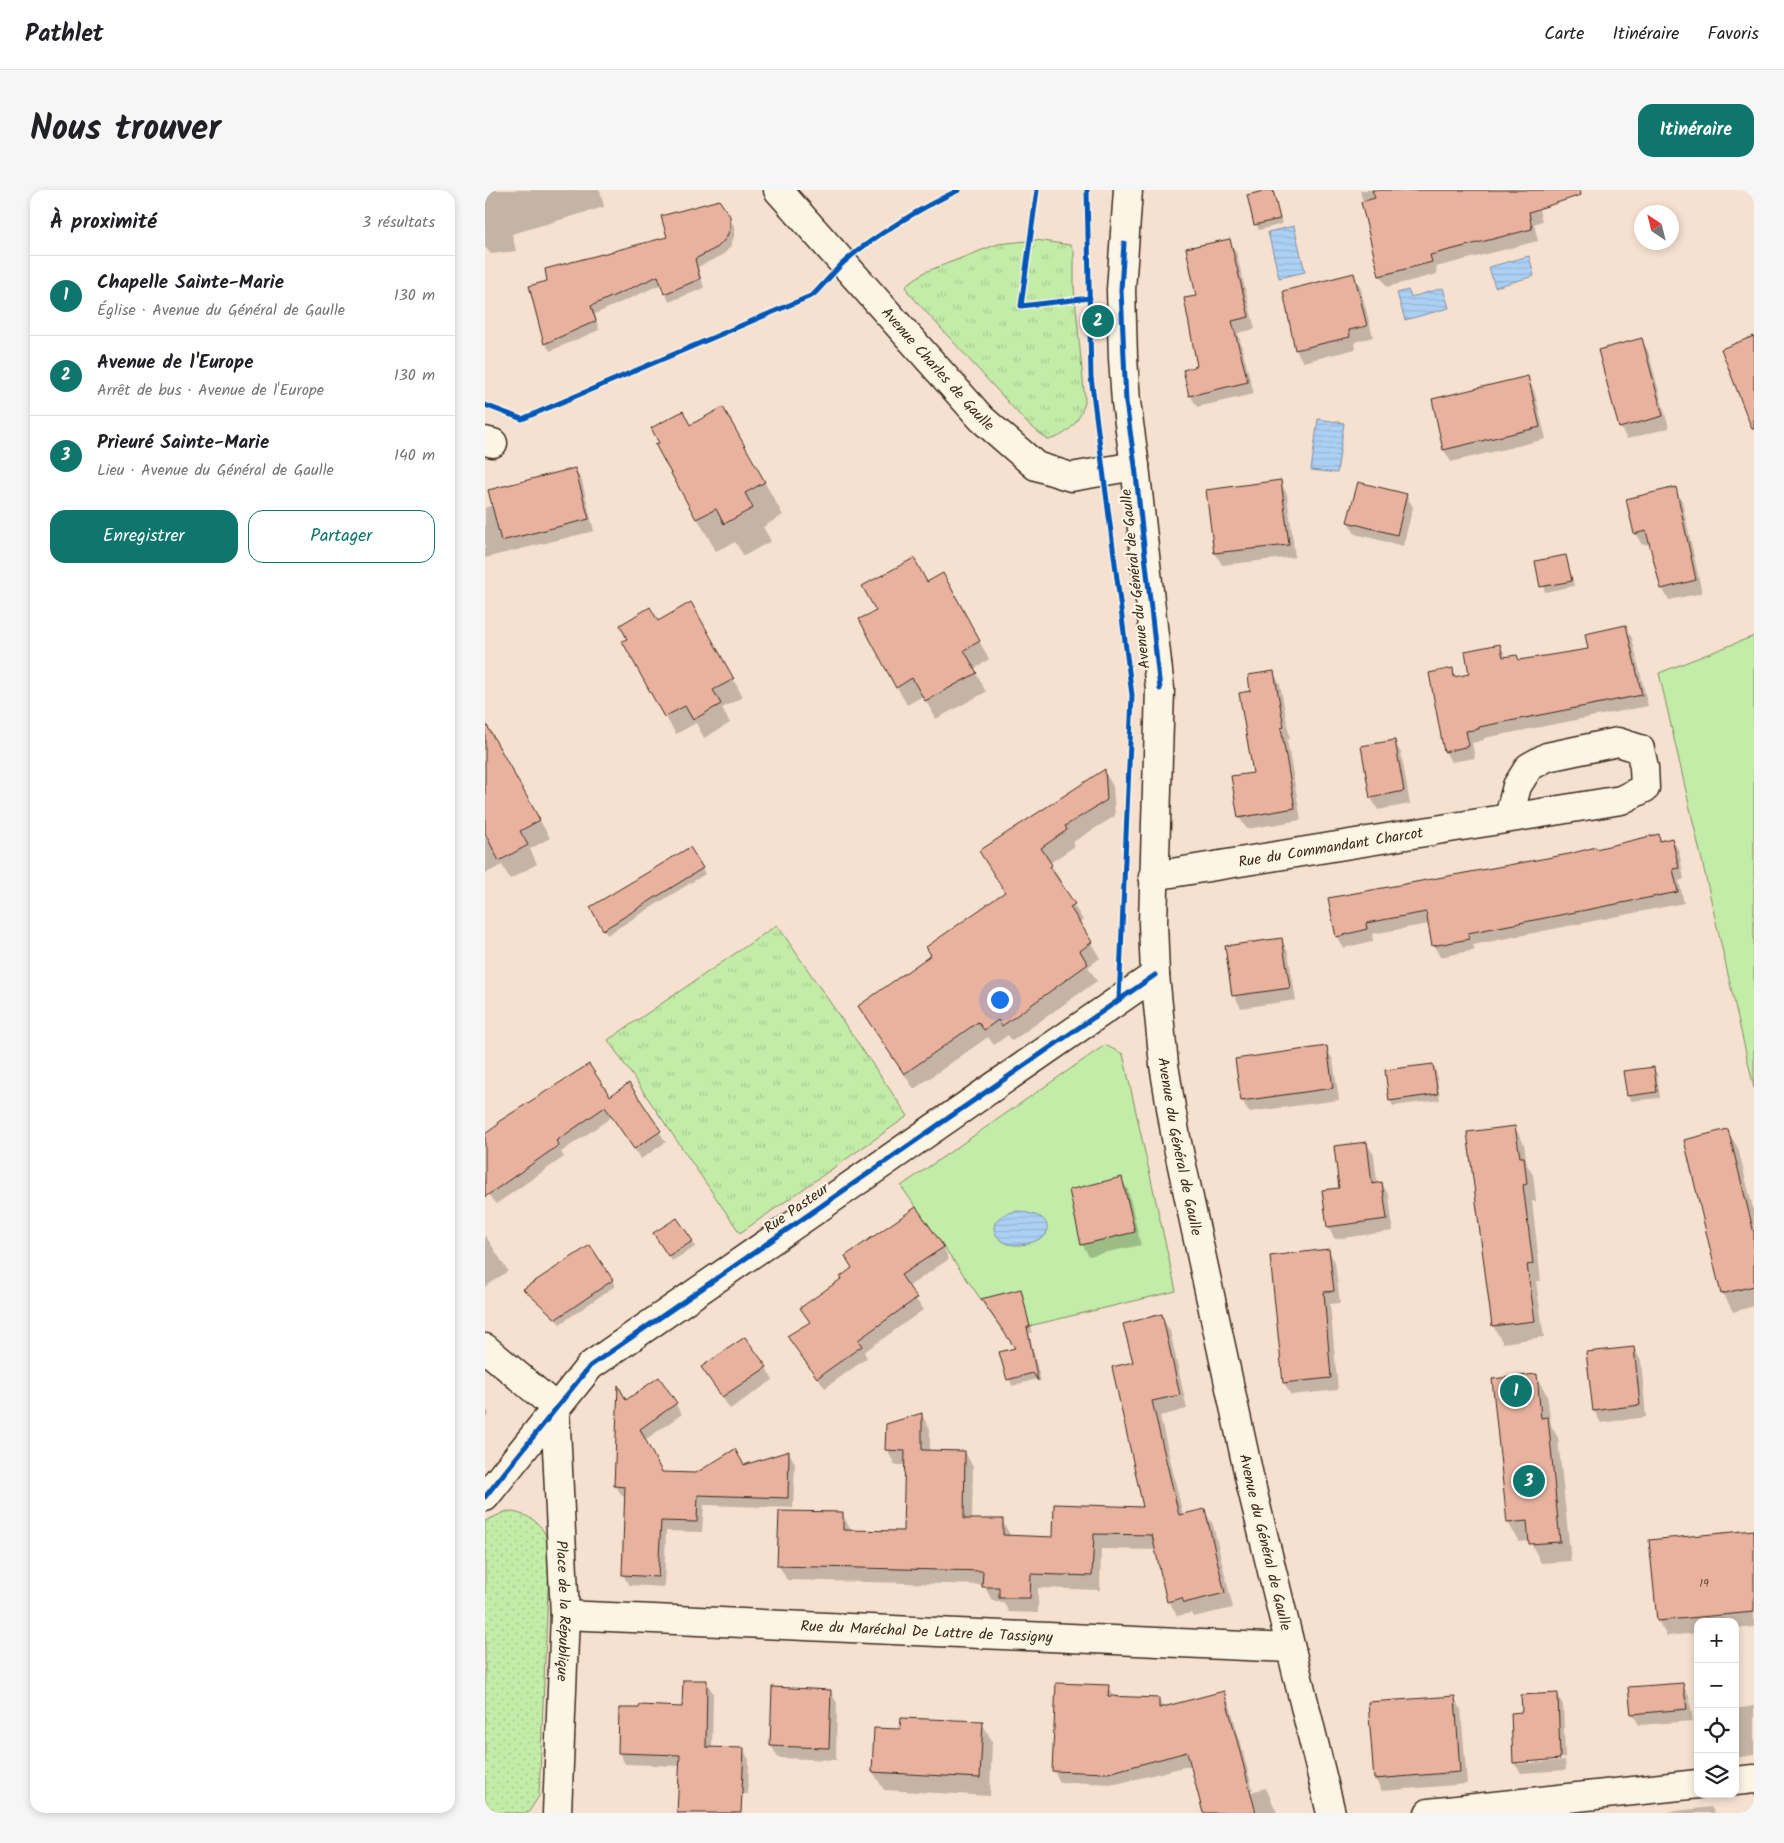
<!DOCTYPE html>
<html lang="fr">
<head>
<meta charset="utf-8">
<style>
	body { margin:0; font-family:Kalam,sans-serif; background:#f6f6f6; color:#202124 }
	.controls { position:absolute; right:15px; bottom:15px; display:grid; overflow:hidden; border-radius:10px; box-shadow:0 2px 8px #0003 }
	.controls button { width:45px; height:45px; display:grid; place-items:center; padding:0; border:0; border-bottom:1px solid #e0e0e0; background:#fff; color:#202124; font:25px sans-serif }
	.compass { position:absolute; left:1149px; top:15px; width:45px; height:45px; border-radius:50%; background:#fff; box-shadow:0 2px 8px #0003; rotate:325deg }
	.you { position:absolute; left:514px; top:809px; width:18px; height:18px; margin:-12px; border:4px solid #fff; border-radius:50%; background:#1a73e8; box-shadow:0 0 0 8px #1a73e833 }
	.badge { display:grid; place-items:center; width:32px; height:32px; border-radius:50%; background:#0f766e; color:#fff; font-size:16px; font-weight:700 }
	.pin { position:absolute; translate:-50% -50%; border:2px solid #fff; box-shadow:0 1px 5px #0006 }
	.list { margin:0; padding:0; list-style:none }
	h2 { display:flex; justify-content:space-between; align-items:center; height:65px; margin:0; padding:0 20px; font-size:21px }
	h2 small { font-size:16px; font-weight:400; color:#757577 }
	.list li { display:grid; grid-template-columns:32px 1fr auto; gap:15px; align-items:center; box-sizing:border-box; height:80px; padding:0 20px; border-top:1px solid #e0e0e0 }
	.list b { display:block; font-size:19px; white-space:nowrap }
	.list p { margin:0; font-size:16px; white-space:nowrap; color:#757577 }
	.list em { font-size:16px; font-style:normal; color:#757577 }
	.actions { display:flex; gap:10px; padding:15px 20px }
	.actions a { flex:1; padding:11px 0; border:1px solid #0f766e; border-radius:15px; text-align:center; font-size:18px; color:#0f766e }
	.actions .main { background:#0f766e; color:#fff }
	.icon { flex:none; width:28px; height:28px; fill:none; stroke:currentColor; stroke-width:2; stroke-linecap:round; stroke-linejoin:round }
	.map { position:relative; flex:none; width:1269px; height:1623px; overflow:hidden; border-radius:15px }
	header { display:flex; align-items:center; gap:30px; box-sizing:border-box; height:70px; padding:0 25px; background:#fff; border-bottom:1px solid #e0e0e0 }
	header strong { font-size:24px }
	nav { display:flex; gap:28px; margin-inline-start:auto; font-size:18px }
	.intro { display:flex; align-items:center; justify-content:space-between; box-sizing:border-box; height:120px; padding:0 30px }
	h1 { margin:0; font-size:35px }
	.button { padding:12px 22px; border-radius:15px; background:#0f766e; color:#fff; font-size:18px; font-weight:700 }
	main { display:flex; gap:30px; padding:0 30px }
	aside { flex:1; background:#fff; border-radius:15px; box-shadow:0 2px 8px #0003 }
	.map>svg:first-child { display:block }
	.grass { fill:url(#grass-tufts); stroke:#7f8b63 }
	.park { fill:url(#park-dots); stroke:#7f8b63 }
	.garden { fill:#c3eca8; stroke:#7f8b63 }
	.water { fill:url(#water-rules); stroke:#7f8e9f }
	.shadow { fill:#0003 }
	.building { fill:#e9b29f; stroke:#3b2a1e }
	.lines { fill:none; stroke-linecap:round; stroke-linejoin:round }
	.minor-casing { stroke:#3b2a1e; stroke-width:31 }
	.major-casing { stroke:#3b2a1e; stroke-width:31 }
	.minor { stroke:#fcf5e5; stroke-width:28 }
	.major { stroke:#fcf5e5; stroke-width:28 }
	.cycleway-casing { stroke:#fcf5e5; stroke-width:8 }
	.cycleway { stroke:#0057b8; stroke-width:5 }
	.labels { text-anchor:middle; stroke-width:4.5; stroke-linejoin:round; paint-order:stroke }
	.number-label { font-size:12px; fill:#664c3e }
	.street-label { font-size:15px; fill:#3b2a1e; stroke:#fcf5e5 }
</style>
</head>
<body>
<header>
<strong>Pathlet</strong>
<nav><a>Carte</a><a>Itinéraire</a><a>Favoris</a></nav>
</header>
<div class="intro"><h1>Nous trouver</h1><a class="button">Itinéraire</a></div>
<main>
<aside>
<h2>À proximité<small>3 résultats</small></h2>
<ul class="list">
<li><span class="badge">1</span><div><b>Chapelle Sainte-Marie</b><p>Église · Avenue du Général de Gaulle</p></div><em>130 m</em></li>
<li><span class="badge">2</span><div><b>Avenue de l'Europe</b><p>Arrêt de bus · Avenue de l'Europe</p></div><em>130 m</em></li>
<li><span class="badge">3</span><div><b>Prieuré Sainte-Marie</b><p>Lieu · Avenue du Général de Gaulle</p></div><em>140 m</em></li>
</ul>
<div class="actions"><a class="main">Enregistrer</a><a>Partager</a></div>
</aside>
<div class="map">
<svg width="1269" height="1623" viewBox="0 0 1269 1623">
	<defs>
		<pattern id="grass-tufts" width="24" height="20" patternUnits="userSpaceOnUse" patternTransform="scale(1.25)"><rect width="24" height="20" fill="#c3eca8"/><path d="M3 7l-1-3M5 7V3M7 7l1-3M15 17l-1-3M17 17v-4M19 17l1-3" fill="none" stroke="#a8cb90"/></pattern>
		<pattern id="park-dots" width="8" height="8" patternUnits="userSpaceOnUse" patternTransform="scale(1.25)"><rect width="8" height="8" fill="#c3eca8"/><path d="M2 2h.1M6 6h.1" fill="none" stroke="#a8cb90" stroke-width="1.8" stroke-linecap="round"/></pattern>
		<pattern id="water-rules" width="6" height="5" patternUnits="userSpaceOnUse" patternTransform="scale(1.25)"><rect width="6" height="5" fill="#acd1f5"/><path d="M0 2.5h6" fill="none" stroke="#95b4d2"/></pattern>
	</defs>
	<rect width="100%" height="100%" fill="#f6e1d0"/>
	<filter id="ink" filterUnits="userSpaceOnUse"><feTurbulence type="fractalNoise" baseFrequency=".02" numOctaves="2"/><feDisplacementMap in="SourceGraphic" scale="10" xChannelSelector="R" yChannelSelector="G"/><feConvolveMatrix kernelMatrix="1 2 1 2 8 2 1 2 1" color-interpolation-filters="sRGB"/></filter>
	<g filter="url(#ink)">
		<g class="grass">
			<path d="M551,50L585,55L589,61V97L600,212C594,232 584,245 563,250L541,232L423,102L421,95L440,82L513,54Z"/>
			<polygon points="292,735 423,926 255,1043 123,850"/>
		</g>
		<path class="park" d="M22,1321C47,1325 56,1332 65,1355L54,1606L43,1623H0V1331Z"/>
		<g class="garden">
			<polygon points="1269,446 1269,898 1174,483"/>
			<polygon points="620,855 638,864 691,1101 519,1142 416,996"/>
		</g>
		<g class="water">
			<polygon points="809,36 820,82 794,88 783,42"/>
			<polygon points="1044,66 1049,86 1010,97 1004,77"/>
			<polygon points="958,98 964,118 920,130 912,103 923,100 926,107"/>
			<polygon points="833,229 859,233 852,283 826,280"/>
			<path d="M534,1021C548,1025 567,1025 561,1045C516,1076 485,1026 534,1021Z"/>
		</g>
		<g class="shadow">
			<polygon points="0,0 115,0 119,17 27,44 31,61 6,64 0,57"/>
			<polygon points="787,0 797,34 774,40 771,34"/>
			<polygon points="875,0 1049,0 1057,31 1049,34 1053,51 951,77 952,84 902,97 895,86"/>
			<polygon points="244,27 249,36 249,47 245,57 238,65 213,77 219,98 184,112 177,94 110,124 114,140 65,161 60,153 46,96 64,92"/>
			<polygon points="744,50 751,62 770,139 753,143 769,204 712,217 705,205 714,177 712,107"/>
			<polygon points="868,84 875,96 888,147 870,152 871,159 818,172 811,160 799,102"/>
			<polygon points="1156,149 1163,161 1184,238 1142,249 1135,237"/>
			<polygon points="1042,188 1049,200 1061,249 966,272 959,260 948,210"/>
			<polygon points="206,236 257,252 298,325 278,337 286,351 259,366 250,352 231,361 212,328"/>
			<polygon points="90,279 97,291 109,341 0,368 0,318"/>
			<polygon points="795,292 802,304 810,367 737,375 730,363"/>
			<polygon points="1190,299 1197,311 1217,403 1184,410 1177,398 1166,354 1157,355 1150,343"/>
			<polygon points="921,305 928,317 918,356 870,344 863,332"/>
			<polygon points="1081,366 1089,396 1060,402 1052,372"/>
			<polygon points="468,403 504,469 489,479 501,502 451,529 438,506 422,515 412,497"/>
			<polygon points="216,432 258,507 237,518 245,533 219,548 211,533 191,544 180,526"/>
			<polygon points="1140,437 1147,448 1163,516 999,548 999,550 987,553 990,568 966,572 960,561 967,480 972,488 986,485 1015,456 1022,468 1032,466 1035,471 1105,460"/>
			<polygon points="788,482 795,494 805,549 802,550 816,630 762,639 754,627 769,584 767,502"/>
			<polygon points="909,551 916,563 925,614 893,620 886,608 877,557"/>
			<polygon points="12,556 65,648 45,659 52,674 25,689 17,675 0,684 0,562"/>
			<polygon points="619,581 628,596 630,626 588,652 590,656 565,673 576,691 574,692 598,730 594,733 615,768 603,777 612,791 527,851 523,845 509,855 503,847 429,899 374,816 447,765 521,702 505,677"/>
			<polygon points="1173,646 1177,652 1187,649 1194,661 1199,689 1194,691 1199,713 988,755 990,760 955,767 949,756 944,734 887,744 888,751 858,758 852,746 844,709 1111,660"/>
			<polygon points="205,658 220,684 122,745 107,718"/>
			<polygon points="796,749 803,762 811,810 756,818 749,805"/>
			<polygon points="841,857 848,870 854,910 764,922 757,910"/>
			<polygon points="948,875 951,881 955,910 908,916 905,910"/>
			<polygon points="1168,878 1172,884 1175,908 1146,911 1143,906"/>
			<polygon points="143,895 181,952 156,969 127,927 76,962 79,967 11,1014 0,999 0,945 125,908"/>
			<polygon points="1030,938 1039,954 1042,975 1048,985 1051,1011 1047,1011 1056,1091 1051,1091 1059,1147 1018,1153 1008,1136 983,944"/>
			<polygon points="1242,940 1253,958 1269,1023 1269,1116 1248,1122 1238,1103"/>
			<polygon points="881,953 889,965 892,994 897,994 904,1006 908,1041 850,1049 843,1037 855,1000"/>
			<polygon points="636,988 643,1000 656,1055 604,1066 597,1054"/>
			<polygon points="170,1043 207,1051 210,1057 187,1071"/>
			<polygon points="0,1045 23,1081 0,1097"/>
			<polygon points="458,1057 464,1069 423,1097 438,1120 379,1162 382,1168 340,1198 304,1147 325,1133 317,1119"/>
			<polygon points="843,1060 850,1072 855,1113 845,1114 853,1200 806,1205 799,1193"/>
			<polygon points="127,1090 130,1096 75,1134 40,1099"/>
			<polygon points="536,1100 547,1143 544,1143 556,1192 552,1189 527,1196 516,1163 532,1159"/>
			<polygon points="676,1126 685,1141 702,1219 675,1226 698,1325 719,1320 728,1335 748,1418 708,1427 706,1423 692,1426 684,1411 672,1360 616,1359 615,1400 553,1398 553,1423 524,1422 518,1412 507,1411 499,1395 302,1390 294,1376 357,1323 366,1341 419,1342 420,1275 410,1275 402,1260 402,1234 436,1224 445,1239 445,1261 480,1262 488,1277 487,1330 517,1330 526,1347 570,1348 659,1319 649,1173"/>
			<polygon points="1149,1158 1156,1171 1161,1227 1116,1233 1109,1221"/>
			<polygon points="281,1178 288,1190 245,1219 225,1189"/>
			<polygon points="1051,1186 1062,1205 1066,1235 1073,1248 1086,1371 1056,1373 1045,1351 1034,1352 1023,1332"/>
			<polygon points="174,1189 197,1224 160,1250 177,1283 211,1285 259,1276 304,1263 310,1273 308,1318 219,1315 217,1342 181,1341 179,1397 144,1395 138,1385 141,1307 137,1306 131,1296 141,1211"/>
			<polygon points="0,1216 4,1224 0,1229"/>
			<polygon points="1269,1341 1269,1437 1250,1439 1250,1432 1213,1432 1213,1443 1182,1446 1173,1431"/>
			<polygon points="221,1492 228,1503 227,1558 258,1559 264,1570 263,1604 242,1604 241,1623 194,1623 195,1576 140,1574 134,1562 198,1518"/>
			<polygon points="1197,1494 1204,1506 1208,1531 1154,1535 1147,1523"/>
			<polygon points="623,1497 629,1507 673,1509 678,1518 738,1503 745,1515 768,1600 716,1598 707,1575 631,1594 575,1592 568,1580"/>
			<polygon points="345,1501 352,1513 351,1570 293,1568 286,1555"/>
			<polygon points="1072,1504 1078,1515 1080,1568 1033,1571 1033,1574 1080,1570 1081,1580 1036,1583 1029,1573 1038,1523"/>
			<polygon points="969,1507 976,1519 982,1594 897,1601 890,1589"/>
			<polygon points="1269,1516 1269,1565 1250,1568 1250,1519"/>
			<polygon points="497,1533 507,1551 505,1606 399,1600 388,1582 416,1541"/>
			<polygon points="781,1598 792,1623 719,1623 717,1614"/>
			<polygon points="1226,1617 1230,1623 1183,1623 1183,1622"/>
		</g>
		<g class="building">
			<polygon points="783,0 788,0 795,29 769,35 762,5"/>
			<polygon points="887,0 1095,0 1096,5 1044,22 1047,39 945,65 947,72 894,86 876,12 890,8"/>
			<polygon points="234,10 245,26 245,39 241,48 233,57 210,69 215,89 179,104 173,86 106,116 111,131 59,154 44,96 62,91 60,79 182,47 176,26"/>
			<polygon points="745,49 764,127 747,131 763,192 704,206 698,180 712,176 699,108 711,106 701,58"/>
			<polygon points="869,83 882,136 864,140 865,147 810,160 798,101"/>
			<polygon points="1269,146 1269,239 1267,239 1236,159"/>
			<polygon points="1157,148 1178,226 1134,238 1113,160"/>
			<polygon points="1043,186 1055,237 958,260 947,209"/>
			<polygon points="238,217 280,292 260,303 268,318 239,334 231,319 211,329 170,254 174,253 166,238 198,221 205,235"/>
			<polygon points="90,278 104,329 16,351 3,300"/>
			<polygon points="796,290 804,355 729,363 721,300"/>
			<polygon points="873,292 922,304 912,345 862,332"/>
			<polygon points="1191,297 1211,390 1176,399 1161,341 1149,344 1141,309"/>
			<polygon points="1081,365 1087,391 1055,397 1050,371"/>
			<polygon points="429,368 442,392 458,383 495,451 479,460 492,483 440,511 427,488 411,498 374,429 391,421 377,396"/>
			<polygon points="206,412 249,489 228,500 236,514 208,530 200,516 179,527 137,451 142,449 135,435 165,417 173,431"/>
			<polygon points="1141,435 1157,505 994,537 994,539 981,541 984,556 959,562 944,483 968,478 969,487 984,484 980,461 1015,454 1018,467 1032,465 1034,470 1103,459 1100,444"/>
			<polygon points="789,481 799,537 796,538 810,618 753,628 746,586 768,583 754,503 765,501 763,485"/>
			<polygon points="0,532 55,630 35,641 43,655 14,671 0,643"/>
			<polygon points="910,550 919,601 885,608 876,556"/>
			<polygon points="620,579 622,610 580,636 582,640 556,658 567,675 565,677 590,714 585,717 607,752 595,761 603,774 517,836 513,830 499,840 493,832 419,884 373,816 446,765 441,757 520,702 494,661"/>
			<polygon points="1174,644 1175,651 1187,648 1194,678 1188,679 1193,702 983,743 984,749 947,756 941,722 881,733 882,739 851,747 843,708 1084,664 1111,657 1111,659"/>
			<polygon points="205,657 218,678 118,740 105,717"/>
			<polygon points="797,748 805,798 747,806 740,756"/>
			<polygon points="842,856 848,898 756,911 750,869"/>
			<polygon points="104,874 125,906 144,893 176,941 149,959 120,917 71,951 74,955 0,1007 0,944 14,934 13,932"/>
			<polygon points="948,874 953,904 904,911 900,880"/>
			<polygon points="1169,877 1172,902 1142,906 1138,881"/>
			<polygon points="1030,936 1035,967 1039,967 1042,994 1038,995 1048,1074 1042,1075 1050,1131 1007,1136 982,942"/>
			<polygon points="1243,939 1269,1043 1269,1096 1236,1104 1199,950"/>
			<polygon points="882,952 887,994 897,992 902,1029 842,1037 837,1000 854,998 849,956"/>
			<polygon points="637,987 650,1042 596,1055 584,1000"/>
			<polygon points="431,1017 459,1057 416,1085 432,1108 373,1150 377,1156 332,1188 302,1146 325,1132 315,1118 356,1089 355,1087 367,1078 360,1066"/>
			<polygon points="192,1028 208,1051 183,1066 168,1043"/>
			<polygon points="105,1055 128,1090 71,1129 38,1099"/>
			<polygon points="844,1059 849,1101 839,1102 846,1188 798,1193 785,1066"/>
			<polygon points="536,1099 545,1137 542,1137 553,1191 548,1183 522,1190 514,1162 530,1158 496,1109"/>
			<polygon points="677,1124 695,1205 667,1211 694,1325 720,1319 740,1403 699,1413 697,1408 682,1412 667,1345 609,1344 607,1386 546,1384 545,1408 514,1408 514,1397 497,1397 498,1381 292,1376 294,1321 358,1322 358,1340 418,1341 420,1261 400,1260 401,1234 437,1223 437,1260 480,1261 479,1329 518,1329 518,1345 568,1347 569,1314 658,1317 627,1177 648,1172 638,1134"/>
			<polygon points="260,1147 282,1177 237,1207 216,1177"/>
			<polygon points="1149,1157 1155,1215 1108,1221 1101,1162"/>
			<polygon points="1052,1184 1056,1228 1063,1227 1075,1352 1044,1354 1042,1331 1022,1333 1007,1189"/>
			<polygon points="174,1187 192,1213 155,1239 177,1282 211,1283 250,1259 259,1275 304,1261 303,1308 213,1305 212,1332 176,1331 173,1387 137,1385 140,1297 129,1296 133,1195 141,1210"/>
			<polygon points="1269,1340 1269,1422 1172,1431 1164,1350"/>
			<polygon points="198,1490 222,1490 221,1557 259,1558 256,1623 192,1623 195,1565 133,1563 134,1518 154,1518 155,1515 197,1517"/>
			<polygon points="571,1493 624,1495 623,1506 674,1508 674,1518 739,1501 771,1623 718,1623 702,1562 623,1583 567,1581"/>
			<polygon points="1198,1493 1202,1519 1146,1524 1143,1497"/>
			<polygon points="287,1497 346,1500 344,1558 285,1556"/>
			<polygon points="1073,1503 1075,1569 1028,1573 1026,1523 1037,1522 1036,1505"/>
			<polygon points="970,1506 975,1582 889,1589 883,1512"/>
			<polygon points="416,1528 498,1531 495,1588 387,1582 389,1538 415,1539"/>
		</g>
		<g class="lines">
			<g class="minor-casing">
				<g id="minor">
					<path id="s1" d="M293,0L497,229L551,276L586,287L650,276"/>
					<polyline points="0,251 8,253"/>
					<path id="s2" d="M668,686L1136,610L1160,598L1159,577L1155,559L1133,552L1062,567L1044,577L1032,596L1024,627"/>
					<polyline points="0,1158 70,1217"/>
					<path id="s3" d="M70,1217L80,1425L72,1623"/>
					<polyline points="0,1307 105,1176 670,785"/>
					<path id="s4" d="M80,1425L805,1458"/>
					<polyline points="1250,1591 1269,1589"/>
					<polyline points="944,1623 1213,1594"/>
				</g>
			</g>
			<g class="major-casing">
				<g id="major">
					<path id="s5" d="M643,0L636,100L638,168L641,212L650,276L675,499L668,733L670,785L679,875L691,948L766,1295L846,1623"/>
				</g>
			</g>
			<use href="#minor" class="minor"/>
			<use href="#major" class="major"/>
			<g class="cycleway-casing">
				<g id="cycleway">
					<polyline points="552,0 536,116 605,108"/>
					<polyline points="602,0 606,187 647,505 634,810"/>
					<polyline points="639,53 636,100 641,212 650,276 675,499"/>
					<path d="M0,215L37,229L328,105C338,95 347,84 357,74C385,48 439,16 474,0"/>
					<polyline points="0,1307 105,1176 670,785"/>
				</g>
			</g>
			<use href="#cycleway" class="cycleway"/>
		</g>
	</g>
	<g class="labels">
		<g class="number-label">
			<text x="1219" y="1397">19</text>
		</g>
		<g class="street-label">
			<text dy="5" stroke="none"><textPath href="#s1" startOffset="240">Avenue Charles de Gaulle</textPath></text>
			<text transform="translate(650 389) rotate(-96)" y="5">Avenue du Général de Gaulle</text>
			<text dy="5" stroke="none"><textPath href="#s2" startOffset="180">Rue du Commandant Charcot</textPath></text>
			<text dy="5" stroke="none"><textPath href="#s5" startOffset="961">Avenue du Général de Gaulle</textPath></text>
			<text transform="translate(311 1018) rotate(-35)" y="5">Rue Pasteur</text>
			<text dy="5" stroke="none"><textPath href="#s5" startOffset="1366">Avenue du Général de Gaulle</textPath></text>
			<text dy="5" stroke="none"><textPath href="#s3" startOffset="204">Place de la République</textPath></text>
			<text dy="5" stroke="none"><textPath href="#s4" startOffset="362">Rue du Maréchal De Lattre de Tassigny</textPath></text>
		</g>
	</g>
</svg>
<div class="controls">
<button>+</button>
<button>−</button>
<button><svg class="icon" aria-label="locate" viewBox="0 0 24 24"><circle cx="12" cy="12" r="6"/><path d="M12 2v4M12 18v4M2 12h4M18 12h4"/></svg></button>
<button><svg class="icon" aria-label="layers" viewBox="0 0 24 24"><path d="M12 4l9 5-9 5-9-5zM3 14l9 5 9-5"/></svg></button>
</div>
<svg class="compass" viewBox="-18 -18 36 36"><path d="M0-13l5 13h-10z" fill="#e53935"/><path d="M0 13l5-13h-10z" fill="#757577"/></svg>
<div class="you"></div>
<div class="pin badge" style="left:1031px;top:1201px">1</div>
<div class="pin badge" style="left:613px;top:131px">2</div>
<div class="pin badge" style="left:1044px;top:1291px">3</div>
</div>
</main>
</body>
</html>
